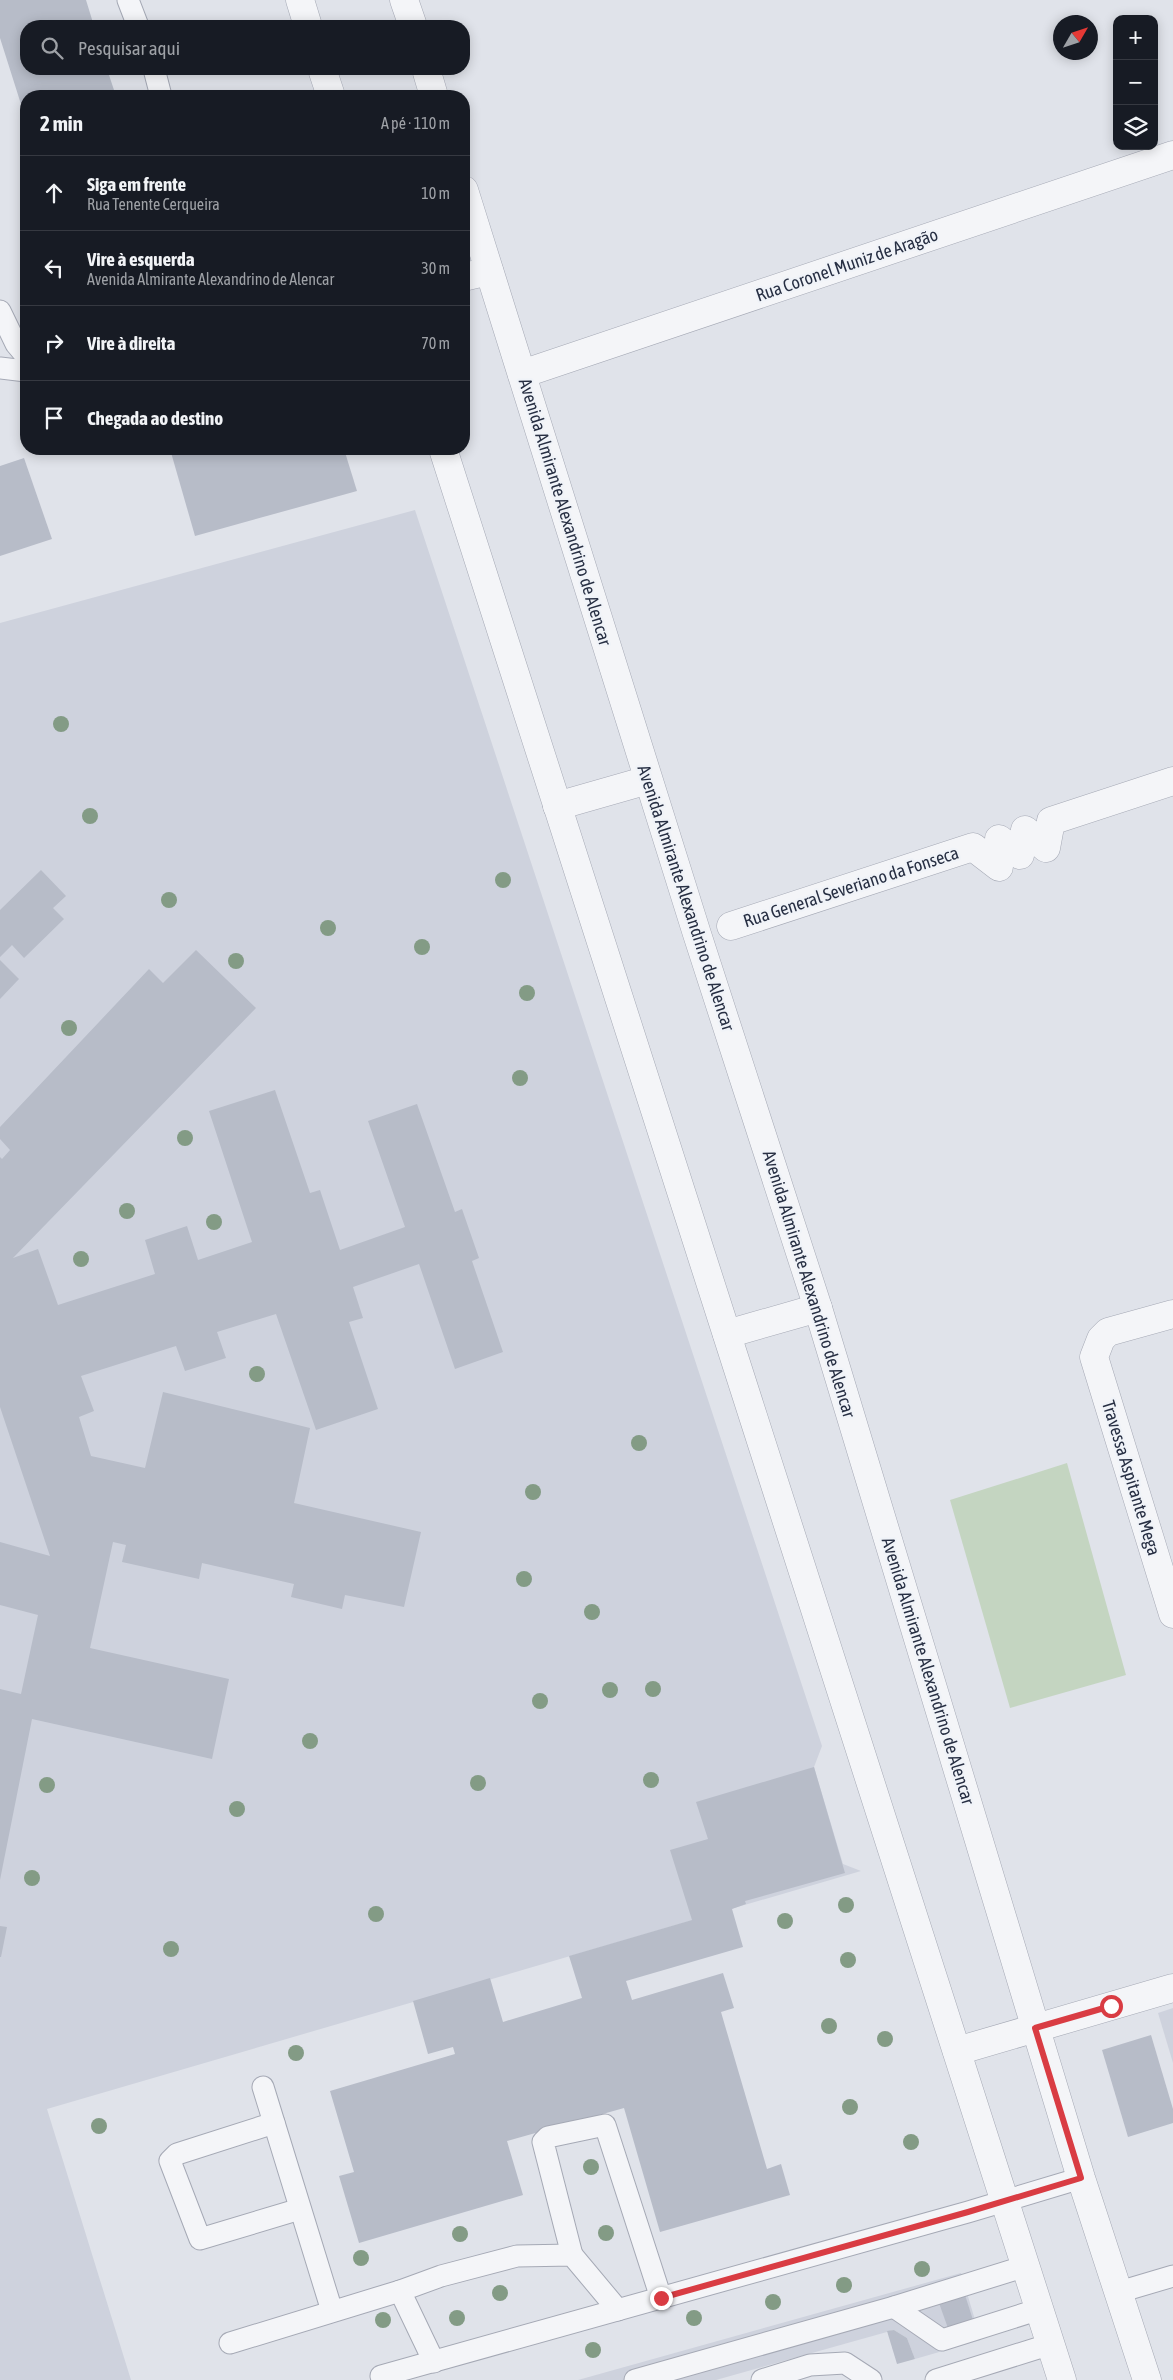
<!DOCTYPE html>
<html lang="pt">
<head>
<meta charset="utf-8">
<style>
	body { margin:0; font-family:"Asap Condensed",sans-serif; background:#20242c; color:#f1f3f6 }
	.controls { position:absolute; right:15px; top:15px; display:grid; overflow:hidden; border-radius:10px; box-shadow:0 2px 12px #0003 }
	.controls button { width:45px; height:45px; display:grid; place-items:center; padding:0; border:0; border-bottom:1px solid #363941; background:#171b24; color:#f1f3f6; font:25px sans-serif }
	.compass { position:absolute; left:1053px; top:15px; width:45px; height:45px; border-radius:50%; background:#171b24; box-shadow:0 2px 12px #0003; rotate:51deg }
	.stop { position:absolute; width:15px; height:15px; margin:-11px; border:4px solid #d93c43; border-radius:50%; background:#fff }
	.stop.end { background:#d93c43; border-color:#fff; box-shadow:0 1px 5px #0008 }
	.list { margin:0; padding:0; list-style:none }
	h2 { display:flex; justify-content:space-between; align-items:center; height:65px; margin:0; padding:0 20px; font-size:21px }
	h2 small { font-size:16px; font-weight:400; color:#9ea1a6 }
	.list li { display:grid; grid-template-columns:32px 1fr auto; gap:15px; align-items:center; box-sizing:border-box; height:75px; padding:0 20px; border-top:1px solid #363941 }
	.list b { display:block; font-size:19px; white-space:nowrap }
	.list p { margin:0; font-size:16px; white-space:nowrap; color:#9ea1a6 }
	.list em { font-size:16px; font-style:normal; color:#9ea1a6 }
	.icon { flex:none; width:28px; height:28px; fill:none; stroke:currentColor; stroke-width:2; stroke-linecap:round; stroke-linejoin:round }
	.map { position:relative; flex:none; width:1173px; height:2380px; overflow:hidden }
	.search { position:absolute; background:#171b24; box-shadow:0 2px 12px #0003; left:20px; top:20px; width:450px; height:55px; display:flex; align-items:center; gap:12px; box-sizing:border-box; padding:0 18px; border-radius:20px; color:#9ea1a6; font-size:19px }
	.panel { position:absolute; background:#171b24; box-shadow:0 2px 12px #0003; left:20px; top:90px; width:450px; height:365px; border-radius:20px }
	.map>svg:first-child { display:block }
	.built { fill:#ced2dd }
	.green { fill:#c4d5c1 }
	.building { fill:#b7bcc8 }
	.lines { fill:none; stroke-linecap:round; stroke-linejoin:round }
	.service-casing { stroke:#a5a9b5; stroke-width:23 }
	.minor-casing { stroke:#a5a9b5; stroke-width:29 }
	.tertiary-casing { stroke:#a5a9b5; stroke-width:29 }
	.service { stroke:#f4f5f8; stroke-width:21 }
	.minor { stroke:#f4f5f8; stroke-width:28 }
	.tertiary { stroke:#f4f5f8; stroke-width:28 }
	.tree { fill:#839b85 }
	.route { stroke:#d93c43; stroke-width:6 }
	.labels { text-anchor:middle; stroke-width:4.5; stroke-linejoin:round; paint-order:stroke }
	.street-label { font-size:18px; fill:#272f43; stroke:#f0f3f8 }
</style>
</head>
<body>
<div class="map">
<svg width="1173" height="2380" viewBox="0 0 1173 2380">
	<rect width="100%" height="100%" fill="#e0e3ea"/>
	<g class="built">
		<polygon points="415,510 822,1746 814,1767 843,1864 861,1871 47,2109 131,2380 0,2380 0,623"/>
		<polygon points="1173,2008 1173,2063 1158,2013"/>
		<polygon points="961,2273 981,2340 915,2359 907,2338 894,2330 716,2380 578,2380"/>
	</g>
	<polygon class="green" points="1067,1463 1126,1675 1010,1708 950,1500"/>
	<g class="building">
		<polygon points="0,0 86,0 94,26 26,26 26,69 107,69 116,96 26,96 26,120 0,38"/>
		<polygon points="170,449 344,449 357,491 195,536"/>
		<polygon points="24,458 52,539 0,556 0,466"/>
		<polygon points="41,870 66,896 53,908 64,919 24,958 12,945 0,957 0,910"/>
		<polygon points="196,950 256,1008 13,1258 38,1249 58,1305 155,1274 145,1240 187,1226 198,1260 252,1242 209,1111 275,1090 310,1193 320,1190 340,1250 405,1227 368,1121 417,1104 455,1212 462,1209 479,1258 472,1261 503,1352 455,1369 419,1264 353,1287 363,1318 349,1322 378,1409 316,1430 276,1314 217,1332 226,1358 185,1371 176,1346 81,1376 94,1411 79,1417 91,1456 145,1468 163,1392 310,1428 294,1503 421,1532 404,1607 345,1595 342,1609 291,1597 294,1584 202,1563 199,1579 122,1562 126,1545 113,1542 90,1648 229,1679 212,1759 32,1719 0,1880 0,1689 21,1694 38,1615 0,1605 0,1542 50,1556 0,1407 0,1157 2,1159 10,1150 0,1139 0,1127 149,969 163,983"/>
		<polygon points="0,960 19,979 0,999"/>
		<polygon points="814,1767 845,1873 745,1901 746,1904 732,1909 743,1947 626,1981 632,2000 723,1973 734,2008 721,2012 767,2169 781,2164 790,2195 660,2232 624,2108 507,2141 523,2195 359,2243 339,2176 354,2172 330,2091 455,2054 453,2047 428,2054 413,2001 490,1978 503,2022 582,1998 569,1956 692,1920 670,1850 708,1839 696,1802"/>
		<polygon points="0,1926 7,1927 1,1957 0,1957"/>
		<polygon points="1151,2035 1173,2109 1173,2123 1128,2137 1102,2050"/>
		<polygon points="965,2295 974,2323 949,2331 939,2303"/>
		<polygon points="894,2330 907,2338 915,2359 897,2364 887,2331"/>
	</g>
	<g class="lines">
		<g class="service-casing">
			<g id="service">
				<polyline points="128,0 138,26"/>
				<polyline points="154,69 161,96"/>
				<polyline points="0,311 16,344 26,356"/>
				<polyline points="0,368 26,371"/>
				<polyline points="263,2087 332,2311"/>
				<polyline points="274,2123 177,2154 170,2161 200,2239 300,2209"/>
				<polyline points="572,2255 543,2142 548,2137 605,2125 661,2298"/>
				<polyline points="1119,2292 1173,2276"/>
				<polyline points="894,2307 942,2340 1040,2309"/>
				<polyline points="230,2343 400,2291"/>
				<polyline points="434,2362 400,2291 441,2276 517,2256 572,2255 618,2310"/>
				<polyline points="381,2376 968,2212 1081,2178"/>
				<polyline points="635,2380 894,2307 1026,2266"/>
				<polyline points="762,2380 810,2365 845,2363 871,2380"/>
				<polyline points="936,2380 1051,2344"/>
			</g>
		</g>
		<g class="minor-casing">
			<g id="minor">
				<polyline points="522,374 1173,155"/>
				<polyline points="731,926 973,847 999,867 999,839 1020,855 1025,830 1046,848 1051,821 1173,781"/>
				<polyline points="1173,1314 1108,1332 1101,1339 1094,1357 1173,1614"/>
				<polyline points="957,2051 1173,1988"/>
			</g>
		</g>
		<g class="tertiary-casing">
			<g id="tertiary">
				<polyline points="300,0 308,26"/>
				<polyline points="404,0 413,26"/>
				<polyline points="322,69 331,96"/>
				<polyline points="426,69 434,96"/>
				<polyline points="464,190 697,934 818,1308 1081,2178 1147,2380"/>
				<polyline points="464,277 489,271"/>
				<polyline points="443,449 1062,2380"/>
				<polyline points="557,806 648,780"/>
				<polyline points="727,1334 818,1308"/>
			</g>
		</g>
		<use href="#service" class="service"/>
		<use href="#minor" class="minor"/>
		<use href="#tertiary" class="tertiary"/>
	</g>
	<g class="tree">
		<circle cx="61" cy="724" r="8"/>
		<circle cx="90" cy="816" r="8"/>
		<circle cx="503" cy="880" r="8"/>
		<circle cx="169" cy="900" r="8"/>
		<circle cx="328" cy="928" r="8"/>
		<circle cx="422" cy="947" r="8"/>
		<circle cx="236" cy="961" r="8"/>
		<circle cx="527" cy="993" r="8"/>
		<circle cx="69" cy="1028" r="8"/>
		<circle cx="520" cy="1078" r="8"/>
		<circle cx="185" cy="1138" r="8"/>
		<circle cx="127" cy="1211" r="8"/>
		<circle cx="214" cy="1222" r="8"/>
		<circle cx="81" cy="1259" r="8"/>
		<circle cx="257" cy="1374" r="8"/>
		<circle cx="639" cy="1443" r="8"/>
		<circle cx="533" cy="1492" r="8"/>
		<circle cx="524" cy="1579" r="8"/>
		<circle cx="592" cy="1612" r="8"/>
		<circle cx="653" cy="1689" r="8"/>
		<circle cx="610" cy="1690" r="8"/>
		<circle cx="540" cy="1701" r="8"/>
		<circle cx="310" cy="1741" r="8"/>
		<circle cx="651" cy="1780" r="8"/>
		<circle cx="478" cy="1783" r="8"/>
		<circle cx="47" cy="1785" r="8"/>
		<circle cx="237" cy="1809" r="8"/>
		<circle cx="32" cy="1878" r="8"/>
		<circle cx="846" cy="1905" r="8"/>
		<circle cx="376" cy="1914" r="8"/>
		<circle cx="785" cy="1921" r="8"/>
		<circle cx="171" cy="1949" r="8"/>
		<circle cx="848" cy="1960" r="8"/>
		<circle cx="829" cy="2026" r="8"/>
		<circle cx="885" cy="2039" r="8"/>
		<circle cx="296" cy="2053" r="8"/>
		<circle cx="850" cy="2107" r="8"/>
		<circle cx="99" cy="2126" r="8"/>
		<circle cx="911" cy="2142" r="8"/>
		<circle cx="591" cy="2167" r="8"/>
		<circle cx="606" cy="2233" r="8"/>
		<circle cx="460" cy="2234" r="8"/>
		<circle cx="361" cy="2258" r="8"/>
		<circle cx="922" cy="2269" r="8"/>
		<circle cx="844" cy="2285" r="8"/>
		<circle cx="500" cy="2293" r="8"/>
		<circle cx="773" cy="2302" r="8"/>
		<circle cx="457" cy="2318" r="8"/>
		<circle cx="694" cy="2318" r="8"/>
		<circle cx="383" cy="2320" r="8"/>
		<circle cx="593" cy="2350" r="8"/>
	</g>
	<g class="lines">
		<polyline class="route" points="661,2298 968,2212 1081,2178 1035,2028 1111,2006"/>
	</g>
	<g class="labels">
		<g class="street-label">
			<text transform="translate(847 265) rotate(-19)" y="6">Rua Coronel Muniz de Aragão</text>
			<text transform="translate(565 512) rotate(73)" y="6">Avenida Almirante Alexandrino de Alencar</text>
			<text transform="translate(851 887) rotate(-18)" y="6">Rua General Severiano da Fonseca</text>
			<text transform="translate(686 898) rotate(72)" y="6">Avenida Almirante Alexandrino de Alencar</text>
			<text transform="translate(809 1284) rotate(73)" y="6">Avenida Almirante Alexandrino de Alencar</text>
			<text transform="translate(1131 1478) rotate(73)" y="6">Travessa Aspitante Mega</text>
			<text transform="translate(928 1671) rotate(73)" y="6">Avenida Almirante Alexandrino de Alencar</text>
		</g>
	</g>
</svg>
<div class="controls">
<button>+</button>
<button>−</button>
<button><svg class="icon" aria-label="layers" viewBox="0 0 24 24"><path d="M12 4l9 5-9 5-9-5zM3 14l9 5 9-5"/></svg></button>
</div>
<svg class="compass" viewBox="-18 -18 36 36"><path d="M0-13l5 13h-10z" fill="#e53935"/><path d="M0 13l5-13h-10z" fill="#9ea1a6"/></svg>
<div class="stop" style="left:1111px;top:2006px"></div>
<div class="stop end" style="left:661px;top:2298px"></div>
<div class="search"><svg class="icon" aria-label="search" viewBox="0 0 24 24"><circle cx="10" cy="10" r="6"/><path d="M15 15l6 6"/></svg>Pesquisar aqui</div>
<section class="panel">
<h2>2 min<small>A pé · 110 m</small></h2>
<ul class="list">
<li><svg class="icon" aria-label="ahead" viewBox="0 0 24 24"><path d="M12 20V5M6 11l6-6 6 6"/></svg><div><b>Siga em frente</b><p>Rua Tenente Cerqueira</p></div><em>10 m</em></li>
<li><svg class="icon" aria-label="left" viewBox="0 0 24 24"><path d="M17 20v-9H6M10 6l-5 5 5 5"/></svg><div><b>Vire à esquerda</b><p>Avenida Almirante Alexandrino de Alencar</p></div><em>30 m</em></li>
<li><svg class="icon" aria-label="right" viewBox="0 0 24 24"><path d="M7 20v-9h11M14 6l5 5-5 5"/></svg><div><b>Vire à direita</b></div><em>70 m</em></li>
<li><svg class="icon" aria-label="arrive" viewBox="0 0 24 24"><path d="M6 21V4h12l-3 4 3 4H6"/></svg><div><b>Chegada ao destino</b></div></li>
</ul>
</section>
</div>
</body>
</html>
